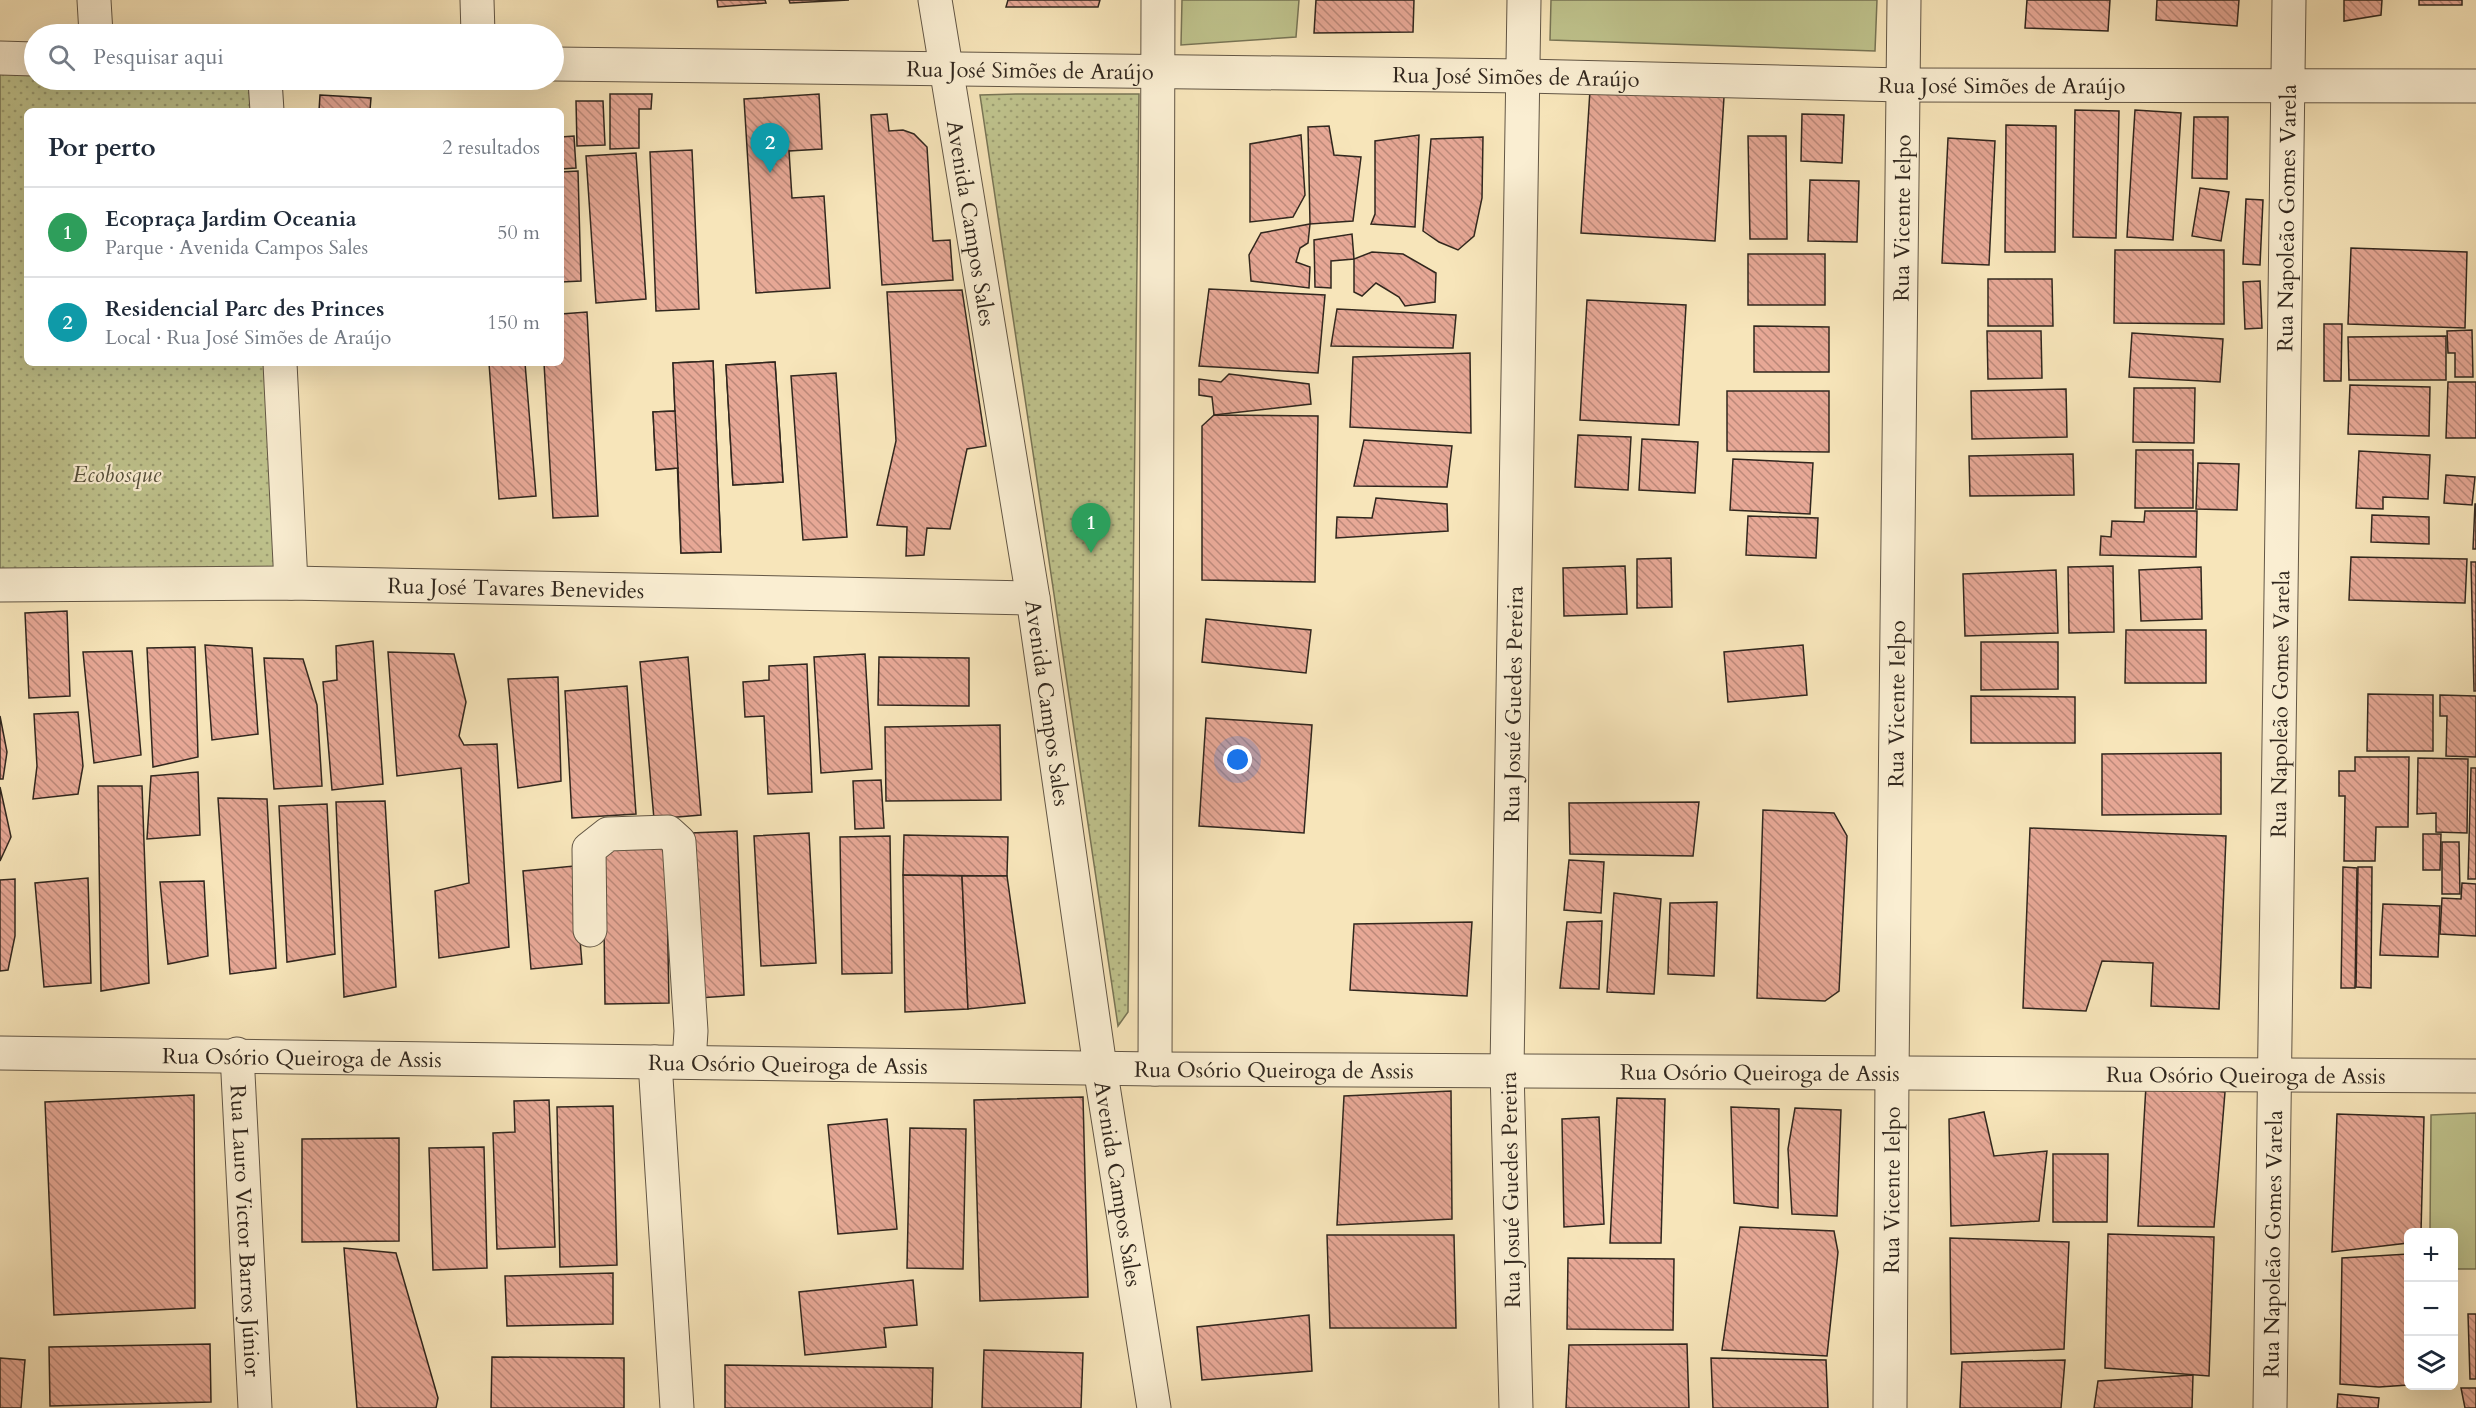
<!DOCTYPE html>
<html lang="pt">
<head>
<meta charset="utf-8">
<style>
	body { margin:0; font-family:Cardo,serif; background:#f2f2f3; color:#1f2937 }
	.controls { position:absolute; right:18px; bottom:18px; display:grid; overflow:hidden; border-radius:9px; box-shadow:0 6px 24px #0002 }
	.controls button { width:54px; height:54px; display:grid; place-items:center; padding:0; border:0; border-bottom:2px solid #e0e1e3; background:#fff; color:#1f2937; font:30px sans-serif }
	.you { position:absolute; left:1238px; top:760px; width:21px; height:21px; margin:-15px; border:4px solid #fff; border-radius:50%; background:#1a73e8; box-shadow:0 0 0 9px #1a73e833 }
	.badge { display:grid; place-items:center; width:39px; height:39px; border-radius:50%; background:#8f2418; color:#fff; font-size:20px; font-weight:700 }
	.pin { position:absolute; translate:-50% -50px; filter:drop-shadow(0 2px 3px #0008) }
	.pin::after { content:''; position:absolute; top:32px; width:21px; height:18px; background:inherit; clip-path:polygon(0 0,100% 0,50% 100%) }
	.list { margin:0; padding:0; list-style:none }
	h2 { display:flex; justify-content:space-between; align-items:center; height:78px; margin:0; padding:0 24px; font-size:26px }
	h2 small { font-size:20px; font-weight:400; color:#747a83 }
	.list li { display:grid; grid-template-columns:39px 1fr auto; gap:18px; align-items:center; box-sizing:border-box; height:90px; padding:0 24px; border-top:2px solid #e0e1e3 }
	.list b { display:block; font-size:22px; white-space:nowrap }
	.list p { margin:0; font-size:20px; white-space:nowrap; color:#747a83 }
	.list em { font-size:20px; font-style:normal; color:#747a83 }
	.icon { flex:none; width:33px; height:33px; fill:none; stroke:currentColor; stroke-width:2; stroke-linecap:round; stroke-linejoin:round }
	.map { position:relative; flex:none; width:2476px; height:1408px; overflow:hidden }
	.search { position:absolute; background:#fff; box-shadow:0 6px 24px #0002; left:24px; top:24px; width:540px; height:66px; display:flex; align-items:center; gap:15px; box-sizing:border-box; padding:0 21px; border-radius:33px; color:#747a83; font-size:22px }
	.panel { position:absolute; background:#fff; box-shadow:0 6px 24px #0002; left:24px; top:108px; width:540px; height:258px; border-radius:9px }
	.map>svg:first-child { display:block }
	.green { fill:#bfc38d; stroke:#787556; stroke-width:1.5 }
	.park { fill:url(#park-dots); stroke:#787556; stroke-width:1.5 }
	.building { fill:url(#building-back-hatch); stroke:#31271e; stroke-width:1.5 }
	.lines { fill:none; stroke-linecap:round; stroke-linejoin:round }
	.minor-casing { stroke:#625645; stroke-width:35 }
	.minor { stroke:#faeed2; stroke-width:33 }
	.labels { text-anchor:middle; stroke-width:4.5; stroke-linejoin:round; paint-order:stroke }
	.street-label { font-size:22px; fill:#31271e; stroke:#faeed2 }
	.park-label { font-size:22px; font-style:italic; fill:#544e3a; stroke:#faeed2 }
</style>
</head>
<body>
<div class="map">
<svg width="2476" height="1408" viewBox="0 0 2476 1408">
	<defs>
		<pattern id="park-dots" width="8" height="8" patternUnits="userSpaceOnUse" patternTransform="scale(1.5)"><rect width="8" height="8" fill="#bfc38d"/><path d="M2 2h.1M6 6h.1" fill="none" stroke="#9c9e73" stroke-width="1.8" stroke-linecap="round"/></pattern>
		<pattern id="building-back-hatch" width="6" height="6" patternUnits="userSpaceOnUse" patternTransform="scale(1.5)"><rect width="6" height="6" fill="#e7a896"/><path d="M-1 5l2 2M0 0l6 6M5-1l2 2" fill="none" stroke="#bc897a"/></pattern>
	</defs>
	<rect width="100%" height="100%" fill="#f7e5ba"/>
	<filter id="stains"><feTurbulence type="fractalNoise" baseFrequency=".00333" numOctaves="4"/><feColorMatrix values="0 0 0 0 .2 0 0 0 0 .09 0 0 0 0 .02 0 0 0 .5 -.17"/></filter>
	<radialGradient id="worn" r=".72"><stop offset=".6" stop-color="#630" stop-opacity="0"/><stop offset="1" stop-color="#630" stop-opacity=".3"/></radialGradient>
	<g class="green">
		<polygon points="1182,0 1299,0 1296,37 1181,45"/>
		<polygon points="1551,0 1877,0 1875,51 1550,40"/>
		<polygon points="2476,1113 2476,1269 2454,1269 2454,1232 2430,1232 2431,1115"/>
	</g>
	<g class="park">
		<polygon points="0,58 34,59 34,80 265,80 267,111 27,111 27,363 280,363 291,583 0,585"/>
		<polygon points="1016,94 1139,94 1128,1012 1118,1026 980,95"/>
	</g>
	<g class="building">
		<polygon points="717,0 765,0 766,3 718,7"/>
		<polygon points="789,0 849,0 790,3"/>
		<polygon points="1008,0 1100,0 1098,7 1006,7"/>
		<polygon points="1316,0 1414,0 1413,32 1314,33"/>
		<polygon points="2027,0 2110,0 2108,31 2025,28"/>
		<polygon points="2157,0 2239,0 2237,26 2156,20"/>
		<polygon points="2344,0 2382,0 2381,15 2344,21"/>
		<rect x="2419" y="0" width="43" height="5"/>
		<polygon points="1590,90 1724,97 1715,241 1581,233"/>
		<polygon points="610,94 652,94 651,109 639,109 639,148 610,149"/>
		<polygon points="819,94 822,149 789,151 792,198 824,196 830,288 756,293 744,99"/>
		<polygon points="320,95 371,98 370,110 393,111 319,111"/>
		<polygon points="576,101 603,101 605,145 577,146"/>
		<polygon points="2075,110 2119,111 2116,238 2073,237"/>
		<polygon points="2135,110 2181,113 2173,240 2127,237"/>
		<polygon points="887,114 889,131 903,130 914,134 927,147 933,241 950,240 953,280 882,285 871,115"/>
		<polygon points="1802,114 1844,115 1842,163 1801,161"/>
		<polygon points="2194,117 2228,117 2227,179 2192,178"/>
		<polygon points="2006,125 2056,126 2055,252 2005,252"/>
		<polygon points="1329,126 1334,155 1361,157 1353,221 1310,224 1308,127"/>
		<polygon points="1301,135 1305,195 1293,217 1250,222 1250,144"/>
		<polygon points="1419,135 1415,227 1371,224 1375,214 1375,141"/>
		<polygon points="574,136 576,168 561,169 561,137"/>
		<polygon points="1748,136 1786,136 1787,239 1750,239"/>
		<polygon points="1483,137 1482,198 1474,236 1458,250 1439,242 1423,231 1431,139"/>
		<polygon points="1948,138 1995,141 1989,265 1942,263"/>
		<polygon points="692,150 699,309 656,311 650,152"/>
		<polygon points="636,153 646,299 596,303 586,156"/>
		<polygon points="578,171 581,281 561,282 561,172"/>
		<polygon points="1810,180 1859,181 1857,242 1808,241"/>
		<polygon points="2200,188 2229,192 2221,241 2192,236"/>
		<polygon points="2246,199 2263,200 2260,265 2243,264"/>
		<polygon points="1310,224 1308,243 1300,248 1296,262 1310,267 1309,288 1251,281 1249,255 1261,233"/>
		<polygon points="1352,234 1354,259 1331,261 1331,288 1315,287 1314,240"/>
		<polygon points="2351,248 2467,252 2465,328 2348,324"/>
		<polygon points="2115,250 2224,250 2224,324 2114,323"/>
		<polygon points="1372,252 1403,254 1436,273 1435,302 1405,306 1399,297 1376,283 1362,296 1354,292 1354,259"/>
		<rect x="1748" y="254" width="77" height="51"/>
		<polygon points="1988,279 2052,279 2053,326 1988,326"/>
		<polygon points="2260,281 2262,328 2245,329 2243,282"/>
		<polygon points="1209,289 1325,295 1318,373 1199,366"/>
		<polygon points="962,290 986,446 967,449 950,529 927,528 924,555 906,556 907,527 877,525 896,441 887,292"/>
		<polygon points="1587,300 1686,305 1679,425 1580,420"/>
		<polygon points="1337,309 1456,315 1453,348 1331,346"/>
		<polygon points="587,312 598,516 553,518 544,363 561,363 561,314"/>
		<polygon points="2324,324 2342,324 2341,381 2324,381"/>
		<polygon points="1754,326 1829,327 1829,372 1754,372"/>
		<polygon points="2472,330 2473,377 2455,377 2455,353 2448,353 2447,331"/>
		<polygon points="1987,331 2041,331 2042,378 1988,379"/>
		<polygon points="2132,333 2223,339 2220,382 2129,377"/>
		<polygon points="2446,336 2446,380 2349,380 2348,337"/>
		<polygon points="1470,353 1471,433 1350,427 1353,357"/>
		<polygon points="713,361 721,552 681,553 673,363"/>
		<polygon points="713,361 721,552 681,553 678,468 656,470 653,412 675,411 673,363"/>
		<polygon points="775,362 783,482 733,485 726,365"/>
		<polygon points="775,362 783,482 733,485 726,365"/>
		<polygon points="489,363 525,363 536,496 499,499"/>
		<polygon points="836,373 847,537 803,540 791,376"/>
		<polygon points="1229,374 1309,384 1311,404 1214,415 1212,397 1199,395 1199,379 1221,382"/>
		<polygon points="2448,382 2476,382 2476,438 2446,438"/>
		<polygon points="2350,385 2430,387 2429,436 2348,434"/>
		<polygon points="2134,388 2195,388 2194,443 2133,442"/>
		<polygon points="2066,389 2067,437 1972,439 1971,391"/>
		<polygon points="1727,391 1829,391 1829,452 1727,451"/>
		<polygon points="675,411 678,468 656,470 653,412"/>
		<polygon points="1214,415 1318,416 1315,582 1202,580 1202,426"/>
		<polygon points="1578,435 1631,437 1628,490 1575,487"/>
		<polygon points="1642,439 1698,442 1695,493 1639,490"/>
		<polygon points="1364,440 1452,446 1447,487 1354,486"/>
		<polygon points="2136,450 2193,450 2193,508 2135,508"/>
		<polygon points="2359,451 2430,455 2428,499 2383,497 2383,509 2356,508"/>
		<polygon points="2073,454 2074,495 1970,496 1969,456"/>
		<polygon points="1733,459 1813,463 1810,514 1730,510"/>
		<polygon points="2198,463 2239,464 2237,510 2196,509"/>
		<polygon points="2446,475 2475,477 2472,505 2444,503"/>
		<polygon points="1376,498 1447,504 1448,531 1336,538 1337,517 1372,518"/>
		<polygon points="2475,504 2476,504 2476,549 2473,549"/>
		<polygon points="2145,511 2197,511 2196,557 2100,555 2101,536 2111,537 2112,521 2144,522"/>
		<polygon points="2372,515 2429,517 2429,544 2371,542"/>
		<polygon points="1748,516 1818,518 1816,558 1746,555"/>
		<polygon points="2351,557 2467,559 2465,603 2349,600"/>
		<polygon points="1671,558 1672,607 1637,608 1637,559"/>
		<polygon points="2471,562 2476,562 2476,691 2474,691"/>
		<polygon points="1625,566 1627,614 1564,616 1563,568"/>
		<polygon points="2113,566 2114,632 2069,633 2068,567"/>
		<polygon points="2201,567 2202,619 2141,621 2139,570"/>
		<polygon points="2056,570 2058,633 1965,636 1963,574"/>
		<polygon points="67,611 70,696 29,698 25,613"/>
		<polygon points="1206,619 1311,630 1306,673 1202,662"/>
		<polygon points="2126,630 2206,630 2206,683 2125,683"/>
		<polygon points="373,641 383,784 332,790 323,682 337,680 336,646"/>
		<polygon points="1981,642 2058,642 2058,689 1981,690"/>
		<polygon points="205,645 252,648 258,734 212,740"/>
		<polygon points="1803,645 1807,695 1728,702 1724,652"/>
		<polygon points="195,647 198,757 153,767 147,648"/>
		<polygon points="132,651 141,755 94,763 83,652"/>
		<polygon points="388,652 454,654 466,702 459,736 464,745 497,744 509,947 439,958 435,891 469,883 461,768 397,776"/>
		<polygon points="865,654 872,769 821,773 814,657"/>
		<polygon points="688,657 701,815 654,819 640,662"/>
		<polygon points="879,657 969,658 969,706 878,705"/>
		<polygon points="264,658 303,659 317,705 322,786 274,789"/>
		<polygon points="807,664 812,792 768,794 764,716 745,717 743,682 769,680 769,666"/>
		<polygon points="558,677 561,781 518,788 508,679"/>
		<polygon points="627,686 636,814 572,818 565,691"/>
		<polygon points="2368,694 2433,695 2433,751 2367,751"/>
		<polygon points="2440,695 2476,696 2476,757 2446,756 2447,716 2440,716"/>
		<polygon points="1971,696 2075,697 2075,743 1971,743"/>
		<polygon points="78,712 83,766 78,794 33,799 37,766 34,714"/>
		<polygon points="0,716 7,752 3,779 0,779"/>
		<polygon points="1206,718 1312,725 1304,833 1199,826"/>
		<polygon points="1000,725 1001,800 886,801 885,727"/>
		<polygon points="2221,753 2221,814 2102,815 2102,754"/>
		<polygon points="2355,757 2409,757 2408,827 2376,827 2375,861 2344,861 2345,796 2339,796 2339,771 2355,771"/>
		<polygon points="2418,758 2468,759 2467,833 2436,832 2436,813 2417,814"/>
		<polygon points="2471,768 2476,768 2476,879 2468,879"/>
		<polygon points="198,772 200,835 147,839 151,776"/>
		<polygon points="881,780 884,828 855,829 853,781"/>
		<polygon points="98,786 142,786 149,983 101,991"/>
		<polygon points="0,787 11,837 0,861"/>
		<polygon points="218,798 267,799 276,968 230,974"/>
		<polygon points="385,801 396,987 344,997 336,802"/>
		<polygon points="1699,802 1693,856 1570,854 1569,803"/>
		<polygon points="327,804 335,954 287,962 279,806"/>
		<polygon points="1763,810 1834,813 1847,836 1839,991 1825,1001 1757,998"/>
		<polygon points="2030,828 2226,836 2219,1009 2151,1006 2153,963 2102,961 2086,1011 2023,1008"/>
		<polygon points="737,831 744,995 698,998 691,833"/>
		<polygon points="809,833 816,963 761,966 754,836"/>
		<polygon points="2423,834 2441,834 2440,870 2423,870"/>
		<polygon points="904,835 1008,837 1007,876 903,875"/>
		<polygon points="890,836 892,973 842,974 840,837"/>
		<polygon points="2442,842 2459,842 2460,894 2442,894"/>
		<polygon points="666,845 669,1003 605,1004 603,846"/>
		<polygon points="1569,860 1604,862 1601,913 1564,910"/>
		<polygon points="574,866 582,964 531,969 523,871"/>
		<polygon points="2343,867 2357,868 2355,988 2341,988"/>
		<polygon points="2358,867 2372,867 2371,988 2356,987"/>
		<polygon points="903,875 962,876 968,1009 905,1012"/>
		<polygon points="962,876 1007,876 1025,1003 968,1009"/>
		<polygon points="88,878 91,983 44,987 35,883"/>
		<polygon points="15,879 15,936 8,970 0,971 0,880"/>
		<polygon points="204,881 208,956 168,964 160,882"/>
		<polygon points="2462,883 2476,884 2476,936 2440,934 2442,898 2461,899"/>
		<polygon points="1614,893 1661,899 1654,994 1607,992"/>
		<polygon points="1717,902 1714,976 1668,974 1670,903"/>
		<polygon points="2383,904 2440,906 2438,957 2380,955"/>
		<polygon points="1602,921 1599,989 1560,988 1567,922"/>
		<polygon points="1472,922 1467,996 1350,990 1354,924"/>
		<polygon points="2146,1085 2225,1092 2214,1227 2138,1226"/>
		<polygon points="1451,1091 1452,1219 1337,1225 1344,1096"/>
		<polygon points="194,1095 195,1308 54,1315 45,1102"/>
		<polygon points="1083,1097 1088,1297 980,1301 974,1100"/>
		<polygon points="1617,1098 1665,1099 1661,1243 1610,1243"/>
		<polygon points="549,1100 555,1247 497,1249 493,1133 515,1132 514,1101"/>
		<polygon points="613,1106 617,1265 560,1267 557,1107"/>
		<polygon points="1731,1107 1779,1109 1778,1208 1734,1203"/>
		<polygon points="1795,1108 1841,1110 1837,1216 1792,1214 1788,1149"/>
		<polygon points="1984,1112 1994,1156 2047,1151 2039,1221 1951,1226 1949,1119"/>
		<polygon points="2337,1114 2424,1117 2421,1232 2408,1232 2408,1243 2332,1252"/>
		<polygon points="1599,1117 1604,1224 1564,1227 1562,1119"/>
		<polygon points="887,1119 897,1229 838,1234 828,1125"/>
		<polygon points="910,1128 966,1129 963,1269 907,1268"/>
		<polygon points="399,1138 399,1241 302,1242 302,1139"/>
		<polygon points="484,1147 487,1268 433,1270 429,1148"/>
		<polygon points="2053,1154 2108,1154 2107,1222 2053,1222"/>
		<polygon points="1740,1227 1834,1231 1838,1252 1827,1356 1722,1350"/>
		<polygon points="2108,1234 2214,1237 2209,1376 2105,1368"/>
		<polygon points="1327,1235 1454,1235 1456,1328 1330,1328"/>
		<polygon points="1950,1238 2069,1242 2064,1349 1951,1354"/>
		<polygon points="344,1248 396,1253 438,1398 436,1408 357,1408"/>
		<polygon points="2408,1254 2408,1385 2379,1387 2340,1384 2342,1258"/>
		<polygon points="1568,1258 1674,1259 1673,1330 1567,1329"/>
		<polygon points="613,1273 613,1324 507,1326 505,1276"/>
		<polygon points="913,1280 917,1325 884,1328 886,1347 805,1355 799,1292"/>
		<polygon points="2468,1314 2476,1314 2476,1379 2470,1379"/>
		<polygon points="1309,1315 1312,1371 1202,1380 1197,1327"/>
		<polygon points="210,1344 211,1402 50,1406 49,1347"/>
		<polygon points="1687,1344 1689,1408 1566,1408 1569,1345"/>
		<polygon points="984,1350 1083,1353 1081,1408 982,1408"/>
		<polygon points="492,1357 624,1358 624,1408 491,1408"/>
		<polygon points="0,1358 25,1360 21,1408 0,1408"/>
		<polygon points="1711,1358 1826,1360 1828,1408 1713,1408"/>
		<polygon points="2065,1360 2061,1408 1960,1408 1962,1362"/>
		<polygon points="725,1365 933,1368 932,1408 725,1408"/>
		<polygon points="2193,1375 2192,1408 2094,1408 2098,1381"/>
		<polygon points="2461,1388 2476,1388 2476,1408 2465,1408"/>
		<polygon points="2338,1394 2379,1398 2378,1408 2337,1408"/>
	</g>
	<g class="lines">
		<g class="minor-casing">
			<g id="minor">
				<polyline points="94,0 96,34"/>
				<polyline points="477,0 478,34"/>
				<path id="s1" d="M935,0L1033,598L1100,1067L1154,1408"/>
				<polyline points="0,58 34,59"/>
				<path id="s2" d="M554,64L1523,76L1903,85L2476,86"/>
				<polyline points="265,80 267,111"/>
				<polyline points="280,363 291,583"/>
				<path id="s3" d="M0,585L291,583L1033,598"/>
				<polyline points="590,930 589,849 608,834 668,832 679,842 691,1031 689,1062"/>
				<path id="s4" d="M0,1053L1155,1069L2476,1076"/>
				<path id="s5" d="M237,1054L255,1408"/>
				<polyline points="655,1062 677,1408"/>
				<polyline points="1155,1069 1158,0"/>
				<path id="s6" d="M1516,1408L1507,1070L1524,0"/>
				<path id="s7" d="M1890,1408L1892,1074L1904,0"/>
				<path id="s8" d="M2270,1408L2289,0"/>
			</g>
		</g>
		<use href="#minor" class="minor"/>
	</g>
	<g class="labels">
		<g class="street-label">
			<text dy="8" stroke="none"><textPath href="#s2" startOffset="476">Rua José Simões de Araújo</textPath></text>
			<text dy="8" stroke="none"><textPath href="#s2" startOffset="962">Rua José Simões de Araújo</textPath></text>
			<text dy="8" stroke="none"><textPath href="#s2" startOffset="1448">Rua José Simões de Araújo</textPath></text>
			<text dy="8" stroke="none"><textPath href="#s7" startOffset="1190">Rua Vicente Ielpo</textPath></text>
			<text dy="8" stroke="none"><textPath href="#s8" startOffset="1190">Rua Napoleão Gomes Varela</textPath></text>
			<text dy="8" stroke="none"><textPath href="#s1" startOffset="226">Avenida Campos Sales</textPath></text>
			<text dy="8" stroke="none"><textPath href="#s3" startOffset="516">Rua José Tavares Benevides</textPath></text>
			<text dy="8" stroke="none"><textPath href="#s1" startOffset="712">Avenida Campos Sales</textPath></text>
			<text dy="8" stroke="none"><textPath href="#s6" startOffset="704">Rua Josué Guedes Pereira</textPath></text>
			<text dy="8" stroke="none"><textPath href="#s7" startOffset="704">Rua Vicente Ielpo</textPath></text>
			<text dy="8" stroke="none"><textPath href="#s8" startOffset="704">Rua Napoleão Gomes Varela</textPath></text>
			<text dy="8" stroke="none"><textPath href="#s4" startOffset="302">Rua Osório Queiroga de Assis</textPath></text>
			<text dy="8" stroke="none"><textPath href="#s4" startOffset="788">Rua Osório Queiroga de Assis</textPath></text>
			<text dy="8" stroke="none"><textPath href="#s4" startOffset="1274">Rua Osório Queiroga de Assis</textPath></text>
			<text dy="8" stroke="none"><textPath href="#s4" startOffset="1760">Rua Osório Queiroga de Assis</textPath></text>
			<text dy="8" stroke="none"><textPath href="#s4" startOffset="2246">Rua Osório Queiroga de Assis</textPath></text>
			<text dy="8" stroke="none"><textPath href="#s1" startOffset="1198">Avenida Campos Sales</textPath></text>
			<text transform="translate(1510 1190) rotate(-91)" y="8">Rua Josué Guedes Pereira</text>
			<text dy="8" stroke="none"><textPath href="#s7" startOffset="218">Rua Vicente Ielpo</textPath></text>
			<text dy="8" stroke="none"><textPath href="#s5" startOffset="177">Rua Lauro Victor Barros Júnior</textPath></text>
			<text dy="8" stroke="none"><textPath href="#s8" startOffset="164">Rua Napoleão Gomes Varela</textPath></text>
		</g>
		<g class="park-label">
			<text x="117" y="482">Ecobosque</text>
		</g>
	</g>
	<rect width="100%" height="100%" filter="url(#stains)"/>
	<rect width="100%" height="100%" fill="url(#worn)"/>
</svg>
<div class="controls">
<button>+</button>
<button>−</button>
<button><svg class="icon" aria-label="layers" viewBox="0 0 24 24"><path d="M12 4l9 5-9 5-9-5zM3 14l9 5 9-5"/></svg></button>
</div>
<div class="you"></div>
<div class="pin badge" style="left:1091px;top:553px;background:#2e9e5b">1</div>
<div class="pin badge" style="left:770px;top:173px;background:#0f9aa8">2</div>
<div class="search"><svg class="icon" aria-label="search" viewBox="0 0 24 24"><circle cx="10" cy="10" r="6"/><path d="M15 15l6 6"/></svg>Pesquisar aqui</div>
<section class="panel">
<h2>Por perto<small>2 resultados</small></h2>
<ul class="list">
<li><span class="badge" style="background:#2e9e5b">1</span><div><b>Ecopraça Jardim Oceania</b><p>Parque · Avenida Campos Sales</p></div><em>50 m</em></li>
<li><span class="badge" style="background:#0f9aa8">2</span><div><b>Residencial Parc des Princes</b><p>Local · Rua José Simões de Araújo</p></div><em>150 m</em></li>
</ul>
</section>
</div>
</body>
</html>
